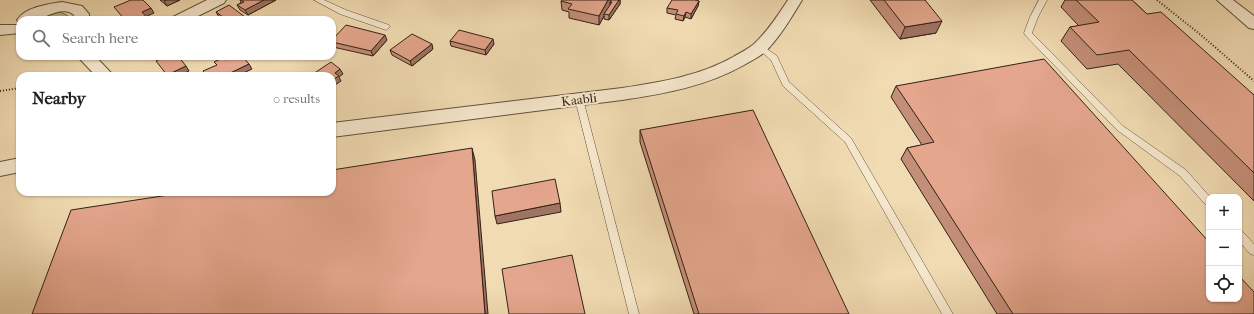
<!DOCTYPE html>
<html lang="en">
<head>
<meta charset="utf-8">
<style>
	body { margin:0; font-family:"IM FELL French Canon",serif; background:#f2f2f2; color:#202124 }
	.controls { position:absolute; right:12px; bottom:12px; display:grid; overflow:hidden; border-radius:8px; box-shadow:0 1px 3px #0004 }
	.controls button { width:36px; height:36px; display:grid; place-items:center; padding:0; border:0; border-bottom:1px solid #e0e0e0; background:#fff; color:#202124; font:20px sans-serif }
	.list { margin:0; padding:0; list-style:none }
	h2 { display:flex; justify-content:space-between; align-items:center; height:52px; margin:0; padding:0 16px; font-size:17px }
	h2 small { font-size:13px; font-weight:400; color:#757577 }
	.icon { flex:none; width:22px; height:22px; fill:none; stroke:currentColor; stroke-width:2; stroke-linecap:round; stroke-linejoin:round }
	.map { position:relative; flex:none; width:1254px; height:314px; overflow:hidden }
	.search { position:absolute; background:#fff; box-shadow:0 1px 3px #0004; left:16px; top:16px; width:320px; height:44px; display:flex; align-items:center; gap:10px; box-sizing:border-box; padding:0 14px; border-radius:12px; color:#757577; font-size:15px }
	.panel { position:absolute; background:#fff; box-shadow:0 1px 3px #0004; left:16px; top:72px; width:320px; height:124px; border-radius:12px }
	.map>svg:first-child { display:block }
	.green { fill:#c2be87; stroke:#7a704e }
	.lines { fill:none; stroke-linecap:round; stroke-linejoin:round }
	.lane-casing { stroke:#62503d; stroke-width:1 }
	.street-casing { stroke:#62503d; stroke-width:2 }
	.path { stroke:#332116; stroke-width:2; stroke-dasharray:1 2; stroke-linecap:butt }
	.lane { fill:#f6e8cd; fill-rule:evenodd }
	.street { fill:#f6e8cd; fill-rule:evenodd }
	.wall { fill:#c48f79; stroke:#332116 }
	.shaded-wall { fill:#a07463; stroke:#332116 }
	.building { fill:#e4a68d; stroke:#332116 }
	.labels { text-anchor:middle; stroke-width:4; stroke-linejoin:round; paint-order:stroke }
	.street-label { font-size:13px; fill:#332116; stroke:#f6e8cd }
</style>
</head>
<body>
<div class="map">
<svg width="1254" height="314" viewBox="0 0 1254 314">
	<rect width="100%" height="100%" fill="#f1dbb2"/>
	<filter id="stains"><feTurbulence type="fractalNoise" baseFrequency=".005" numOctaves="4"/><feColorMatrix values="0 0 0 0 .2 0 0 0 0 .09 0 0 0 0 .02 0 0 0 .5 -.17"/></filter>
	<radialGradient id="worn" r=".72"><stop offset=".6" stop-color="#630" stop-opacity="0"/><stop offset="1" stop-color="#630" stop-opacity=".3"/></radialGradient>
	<polygon class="green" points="59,12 67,15 69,20 37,20 42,17"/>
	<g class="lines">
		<g class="lane-casing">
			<g id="lane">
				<polygon points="314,0 324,0 346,10 389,25 390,27 386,30 340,14"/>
				<polygon points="1039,0 1047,0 1038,17 1032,33 1123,126 1186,170 1210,197 1209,197 1209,206 1206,205 1180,176 1117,130 1025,35 1024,33 1030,17"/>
				<polygon points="760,44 777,56 789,82 851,138 953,314 942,314 845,142 783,86 771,60 756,47"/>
				<polygon points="579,96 583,99 639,314 629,314 575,99"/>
				<polygon points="1239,230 1242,231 1254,244 1254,255 1250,254 1239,241"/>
			</g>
		</g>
		<g class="street-casing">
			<g id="street">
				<polygon points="207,0 226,0 224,3 190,20 170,20 173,17"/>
				<path d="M788,0H802C791,18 780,37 765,52C759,57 751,61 744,65C707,86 664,94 622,100L332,137V123L622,88C661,82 699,76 733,57C740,53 748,49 754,44C768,31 778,15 788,0Z"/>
				<polygon points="1217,0 1233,0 1254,16 1254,29 1249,28"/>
				<path d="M62,2L82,6L89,14V20H73L74,15C63,6 48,16 37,20C32,21 25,20 20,20V24L17,20C25,7 49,4 62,2Z"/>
				<polygon points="0,25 20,25 20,33 0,35"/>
				<polygon points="77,56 95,56 114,76 96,76"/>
				<polygon points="20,158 20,172 0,176 0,162"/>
			</g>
		</g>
		<g class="path">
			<polyline points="1157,0 1201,35 1254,81"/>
			<polyline points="0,91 20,88"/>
		</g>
		<use href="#lane" class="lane"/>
		<use href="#street" class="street"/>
	</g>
	<g class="wall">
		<polygon points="160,0 180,0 167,6"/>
		<polygon points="240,0 276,0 248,15 240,10 237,5 241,3"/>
		<polygon points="562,0 620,0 620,4 609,20 604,19 604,16 599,25 569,18 569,12 562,10 561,1"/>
		<polygon points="870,0 925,0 936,33 900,39"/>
		<polygon points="1065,0 1132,0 1147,14 1254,95 1254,201 1118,64 1087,69 1061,41 1070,27 1079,26 1061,7"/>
		<polygon points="699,1 698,6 691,19 685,17 683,21 675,19 676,15 667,13 667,8"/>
		<polygon points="216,12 249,20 223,20 219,17"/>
		<polygon points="332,40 387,40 373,56 333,47 332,45"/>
		<polygon points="450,41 494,44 486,55 451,46"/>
		<polygon points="433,49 412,66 392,55 390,50"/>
		<polygon points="896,86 1254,314 997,314 901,159 907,148 922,145 891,97"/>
		<polygon points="640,130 849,314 694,314 640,142"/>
	</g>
	<g class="shaded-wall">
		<polygon points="167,0 180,0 167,6 164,1"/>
		<polygon points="264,0 276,0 248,15 245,10"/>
		<polygon points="608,0 612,0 612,2 610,2 610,6 604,14 604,16 599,25 599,16"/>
		<polygon points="619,0 620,0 620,4 609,20 609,15"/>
		<polygon points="699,1 698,6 691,19 691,14"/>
		<polygon points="151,8 154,13 145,17 142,12"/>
		<polygon points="686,12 685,17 683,21 684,16"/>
		<polygon points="942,21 936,33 900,39 905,27"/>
		<polygon points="385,35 387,40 373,56 371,51"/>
		<polygon points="493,39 494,44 486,55 485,50"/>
		<polygon points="432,44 433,49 412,66 410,61"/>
		<polygon points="249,64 252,69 237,76 224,76"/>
		<polygon points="186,66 189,71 178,76 168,76 167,75"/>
		<polygon points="340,69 343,74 339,77 341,81 332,87 332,80 335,73"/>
		<polygon points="472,148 475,160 488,314 485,314"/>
		<polygon points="560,203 561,212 497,224 495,216"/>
	</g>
	<g class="building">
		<polygon points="131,0 143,0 151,8 142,12 149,20 125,20 114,7"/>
		<polygon points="241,0 264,0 245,10 237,5 244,2"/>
		<polygon points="562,0 608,0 599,16 568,9 572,4 561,1"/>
		<polygon points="611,0 619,0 609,15 604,14 612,2 610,2"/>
		<polygon points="672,0 695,0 699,1 691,14 686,12 684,16 676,14 678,10 667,8"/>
		<polygon points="884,0 925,0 942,21 905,27"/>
		<polygon points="1076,0 1132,0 1147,14 1161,12 1254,95 1254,173 1129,50 1097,55 1070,27 1099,22"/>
		<polygon points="229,5 249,20 227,20 216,12"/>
		<polygon points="346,25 385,35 371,51 332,42 332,40"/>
		<polygon points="459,30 493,39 485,50 450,41"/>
		<polygon points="412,34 432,44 410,61 390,50"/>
		<polygon points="166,56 178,56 186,66 167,75 156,61"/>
		<polygon points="233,56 242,56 249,64 224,76 207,76 203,71 217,65 214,62 224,57 225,60"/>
		<polygon points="1044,59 1209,242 1209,299 1239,299 1239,276 1254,292 1254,314 1013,314 907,148 934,142 896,86"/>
		<polygon points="331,62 340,69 335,73 339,76 332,80 332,76 310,76"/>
		<polygon points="753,110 849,314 699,314 640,130"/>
		<polygon points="472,148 485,314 32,314 71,210 188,192 332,192 332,170"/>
		<polygon points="555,179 560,203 495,216 492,191"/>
		<polygon points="572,255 585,314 509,314 502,269"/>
	</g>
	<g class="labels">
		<g class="street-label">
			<text transform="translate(579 99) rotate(-7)" y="5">Kaabli</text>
		</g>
	</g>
	<rect width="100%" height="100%" filter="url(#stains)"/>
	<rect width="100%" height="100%" fill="url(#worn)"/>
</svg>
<div class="controls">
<button>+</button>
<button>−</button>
<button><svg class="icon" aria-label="locate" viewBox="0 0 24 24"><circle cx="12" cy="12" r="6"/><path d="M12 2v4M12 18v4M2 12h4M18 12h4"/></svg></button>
</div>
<div class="search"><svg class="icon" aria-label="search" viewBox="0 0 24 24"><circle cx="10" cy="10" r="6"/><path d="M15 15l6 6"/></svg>Search here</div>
<section class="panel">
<h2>Nearby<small>0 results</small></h2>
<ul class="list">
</ul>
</section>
</div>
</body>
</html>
